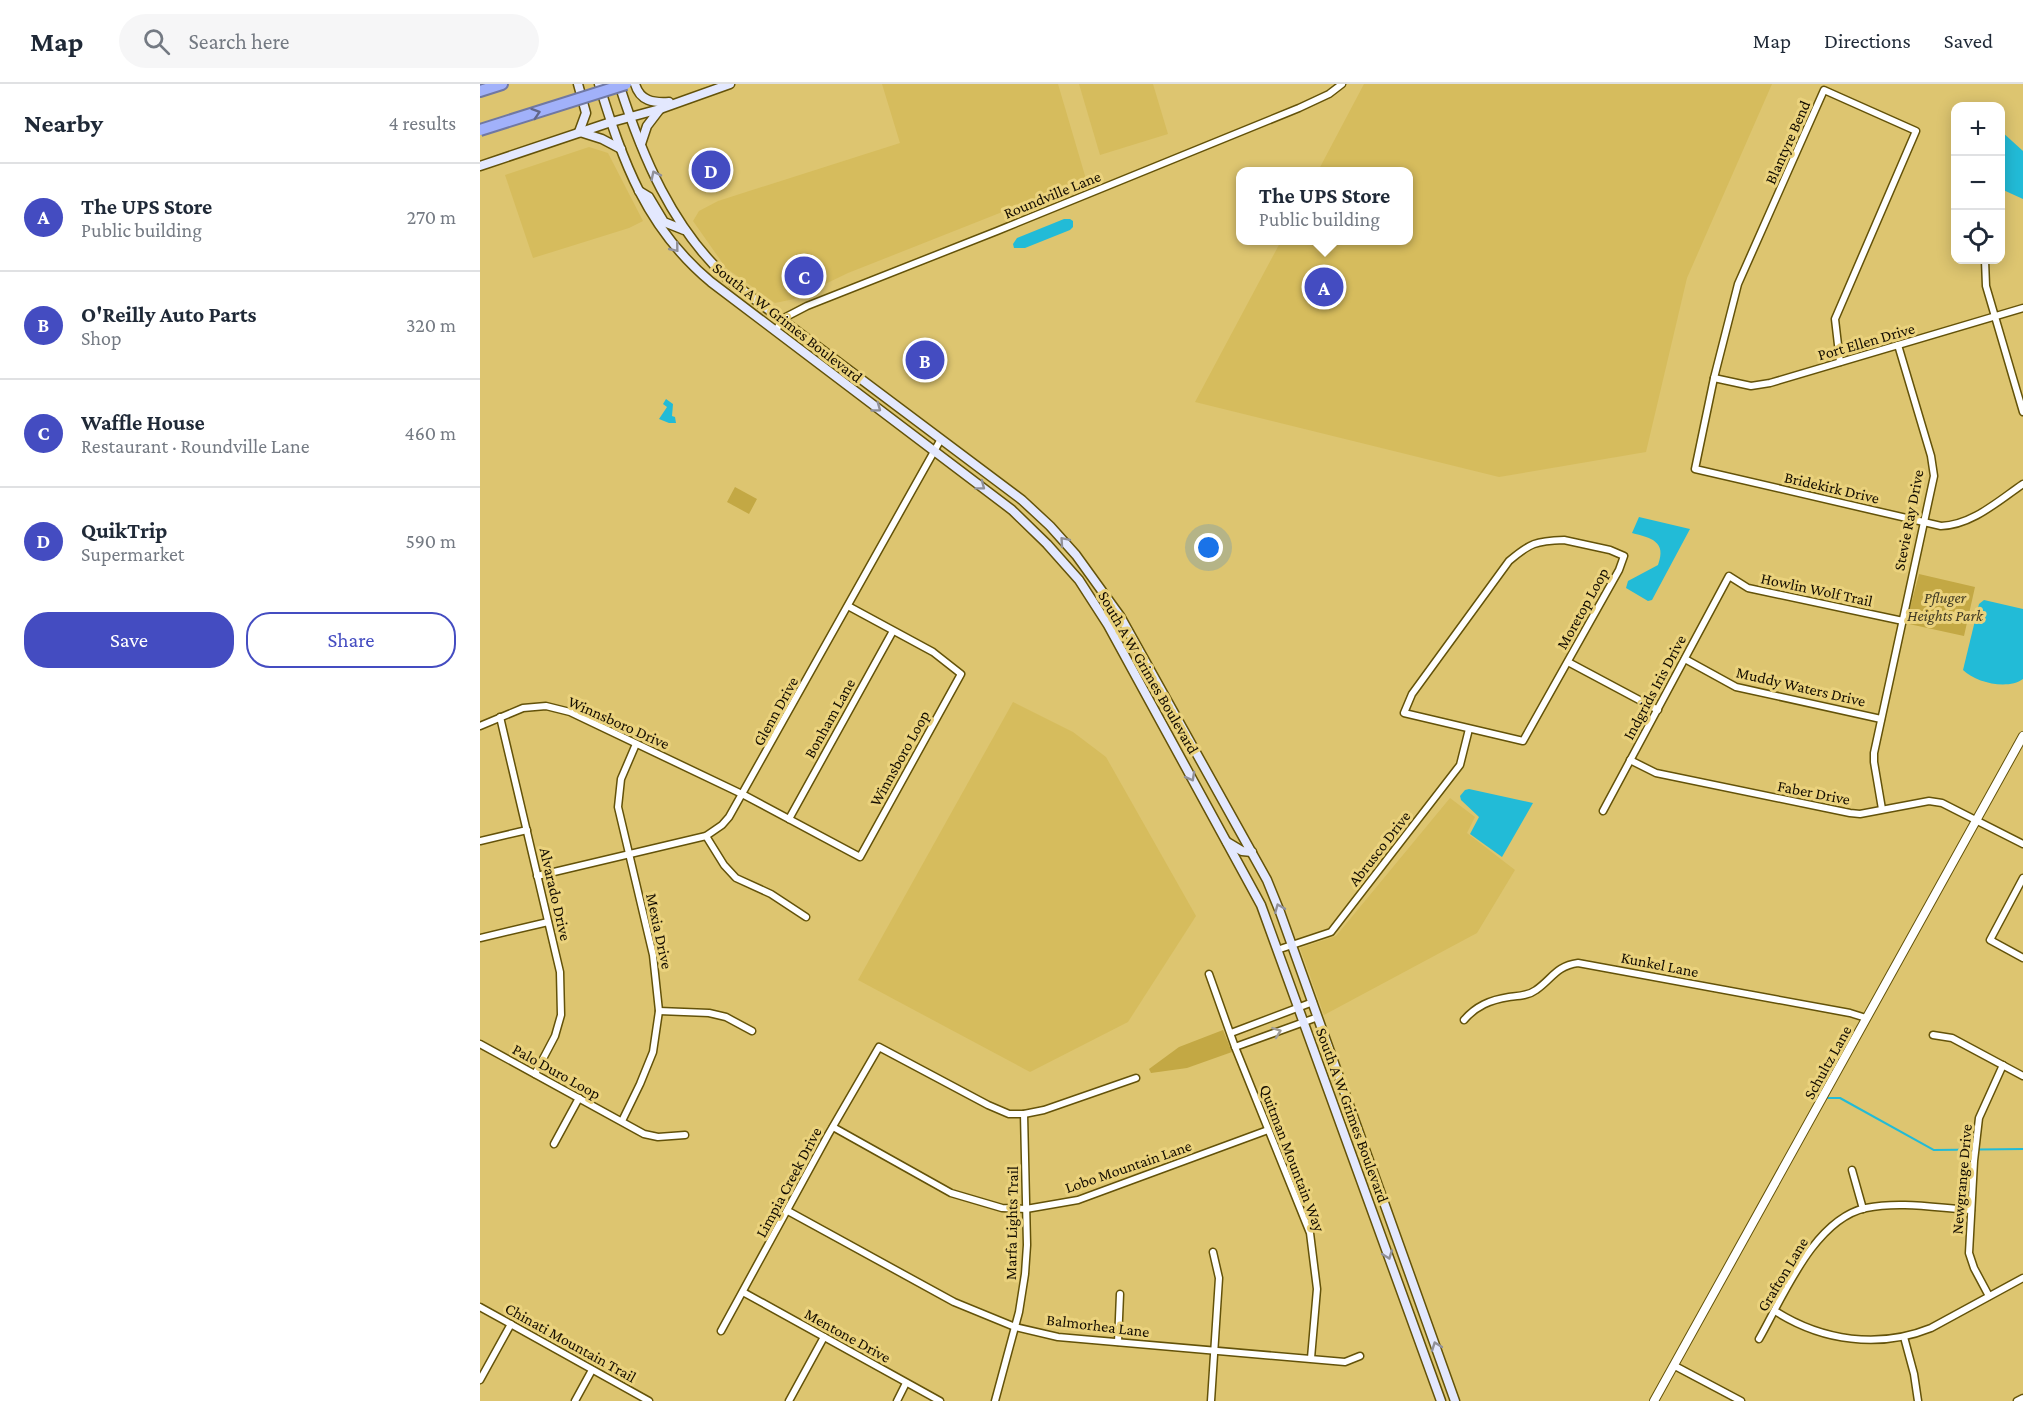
<!DOCTYPE html>
<html lang="en">
<head>
<meta charset="utf-8">
<style>
	body { margin:0; font-family:"Crimson Pro",serif; background:#f6f6f7; color:#1f2937 }
	.controls { position:absolute; right:18px; top:18px; display:grid; overflow:hidden; border-radius:12px; box-shadow:0 3px 15px #0003 }
	.controls button { width:54px; height:54px; display:grid; place-items:center; padding:0; border:0; border-bottom:2px solid #e0e1e3; background:#fff; color:#1f2937; font:30px sans-serif }
	.you { position:absolute; left:729px; top:464px; width:21px; height:21px; margin:-15px; border:4px solid #fff; border-radius:50%; background:#1a73e8; box-shadow:0 0 0 9px #1a73e833 }
	.badge { display:grid; place-items:center; width:39px; height:39px; border-radius:50%; background:#444cc1; color:#fff; font-size:20px; font-weight:700 }
	.pin { position:absolute; translate:-50% -50%; border:3px solid #fff; box-shadow:0 2px 6px #0006 }
	.popup { position:absolute; left:756px; top:83px; width:177px; height:78px; box-sizing:border-box; display:grid; place-content:center; border-radius:12px; background:#fff; filter:drop-shadow(0 2px 4px #0005); font-size:20px; white-space:nowrap; color:#747a83 }
	.popup b { font-size:22px; color:#1f2937 }
	.popup::after { content:''; position:absolute; left:50%; top:100%; margin-left:-12px; border:12px solid transparent; border-top-color:#fff }
	.list { margin:0; padding:0; list-style:none }
	h2 { display:flex; justify-content:space-between; align-items:center; height:78px; margin:0; padding:0 24px; font-size:26px }
	h2 small { font-size:20px; font-weight:400; color:#747a83 }
	.list li { display:grid; grid-template-columns:39px 1fr auto; gap:18px; align-items:center; box-sizing:border-box; height:108px; padding:0 24px; border-top:2px solid #e0e1e3 }
	.list b { display:block; font-size:22px; white-space:nowrap }
	.list p { margin:0; font-size:20px; white-space:nowrap; color:#747a83 }
	.list em { font-size:20px; font-style:normal; color:#747a83 }
	.actions { display:flex; gap:12px; padding:18px 24px }
	.actions a { flex:1; padding:14px 0; border:2px solid #444cc1; border-radius:24px; text-align:center; font-size:21px; color:#444cc1 }
	.actions .main { background:#444cc1; color:#fff }
	.icon { flex:none; width:33px; height:33px; fill:none; stroke:currentColor; stroke-width:2; stroke-linecap:round; stroke-linejoin:round }
	.map { position:relative; flex:none; width:1543px; height:1317px; overflow:hidden }
	header { display:flex; align-items:center; gap:36px; box-sizing:border-box; height:84px; padding:0 30px; background:#fff; border-bottom:2px solid #e0e1e3 }
	header strong { font-size:28px }
	nav { display:flex; gap:33px; margin-inline-start:auto; font-size:21px }
	.search { width:420px; height:54px; background:#f6f6f7; display:flex; align-items:center; gap:15px; box-sizing:border-box; padding:0 21px; border-radius:33px; color:#747a83; font-size:22px }
	main { display:flex }
	aside { flex:1; background:#fff }
	.map>svg:first-child { display:block }
	.built { fill:#d6bc5d }
	.green { fill:#c3a844 }
	.water { fill:#22bbd7 }
	.lines { fill:none; stroke-linecap:round; stroke-linejoin:round }
	.stream { stroke:#22bbd7; stroke-width:2 }
	.minor-casing { stroke:#635209; stroke-width:9 }
	.tertiary-casing { stroke:#635209; stroke-width:10 }
	.secondary-casing { stroke:#635209; stroke-width:11 }
	.motorway-casing { stroke:#7078a2; stroke-width:14 }
	.minor { stroke:#fff; stroke-width:6 }
	.tertiary { stroke:#fff; stroke-width:8 }
	.secondary { stroke:#e3e8fe; stroke-width:8 }
	.motorway { stroke:#a1b1fa; stroke-width:10 }
	.motorway-bridge-casing { stroke:#7078a2; stroke-width:14; stroke-linecap:butt }
	.motorway-bridge { stroke:#a1b1fa; stroke-width:10 }
	.oneway { stroke:#62678a }
	.oneway2 { stroke:#909098 }
	.oneway3 { stroke:#a19e99 }
	.labels { text-anchor:middle; stroke-width:6; stroke-linejoin:round; paint-order:stroke }
	.street-label { font-size:16px; fill:#140d00; stroke:#ead27d }
	.park-label { font-size:16px; font-style:italic; fill:#3f3923; stroke:#ead27d }
</style>
</head>
<body>
<header>
<strong>Map</strong>
<div class="search"><svg class="icon" aria-label="search" viewBox="0 0 24 24"><circle cx="10" cy="10" r="6"/><path d="M15 15l6 6"/></svg>Search here</div>
<nav><a>Map</a><a>Directions</a><a>Saved</a></nav>
</header>
<main>
<aside>
<h2>Nearby<small>4 results</small></h2>
<ul class="list">
<li><span class="badge">A</span><div><b>The UPS Store</b><p>Public building</p></div><em>270 m</em></li>
<li><span class="badge">B</span><div><b>O'Reilly Auto Parts</b><p>Shop</p></div><em>320 m</em></li>
<li><span class="badge">C</span><div><b>Waffle House</b><p>Restaurant · Roundville Lane</p></div><em>460 m</em></li>
<li><span class="badge">D</span><div><b>QuikTrip</b><p>Supermarket</p></div><em>590 m</em></li>
</ul>
<div class="actions"><a class="main">Save</a><a>Share</a></div>
</aside>
<div class="map">
<svg width="1543" height="1317" viewBox="0 0 1543 1317">
	<rect width="100%" height="100%" fill="#ddc570"/>
	<g class="built">
		<polygon points="402,0 578,0 606,95 368,189 314,215 295,219 246,184 213,137 219,127 238,117 420,59"/>
		<polygon points="599,0 673,0 688,50 620,71"/>
		<polygon points="884,0 1292,0 1207,194 1166,368 1019,393 715,318 801,157 928,156 928,88 838,87"/>
		<polygon points="109,63 128,69 163,137 149,144 53,174 25,91"/>
		<polygon points="533,618 593,648 626,673 716,832 648,938 550,988 378,896"/>
		<polygon points="970,714 995,733 987,749 1035,786 997,849 844,931 820,864 856,852"/>
	</g>
	<g class="green">
		<polygon points="255,403 277,415 269,430 247,418"/>
		<polygon points="1439,490 1495,503 1484,552 1429,540 1431,533 1430,524"/>
		<polygon points="743,946 752,968 707,984 671,989 669,985 699,963"/>
	</g>
	<g class="water">
		<polygon points="1521,47 1543,67 1543,115 1521,105"/>
		<polygon points="584,135 590,135 593,137 593,143 590,146 545,164 534,164 533,160 537,154"/>
		<polygon points="186,315 193,320 192,332 195,333 196,339 189,339 179,335 187,323 183,320"/>
		<path d="M1159,433L1210,445L1172,516L1168,517L1146,504L1148,497L1178,481C1187,457 1171,454 1152,449Z"/>
		<path d="M1504,516L1543,525V595C1528,606 1496,599 1483,586L1499,520Z"/>
		<polygon points="989,705 1053,719 1022,773 990,750 999,733 981,716 980,712 985,706"/>
	</g>
	<g class="lines">
		<g class="stream">
			<polyline points="1334,1012 1336,1012"/>
			<polyline points="1348,1014 1360,1014 1454,1066 1543,1065"/>
		</g>
		<g class="minor-casing">
			<g id="minor">
				<polyline points="1505,176 1506,202 1543,328"/>
				<polyline points="296,247 302,235 327,222 517,147 819,24 849,10 862,0"/>
				<path d="M1360,278L1355,235L1436,47L1344,6L1258,200L1234,294L1215,385L1461,442C1492,441 1518,417 1543,400"/>
				<polyline points="1234,294 1271,302 1290,299 1543,224"/>
				<path d="M1084,456L1130,466L1144,472L1139,486L1043,657L924,629L932,610L1029,477C1050,459 1056,457 1084,456Z"/>
				<polyline points="1205,575 1256,603 1401,635"/>
				<polyline points="1088,578 1178,626"/>
				<polyline points="20,633 80,888 81,931 75,952 55,990"/>
				<polyline points="0,642 43,624 66,622 90,628 264,711 380,773 481,590 453,568 368,522"/>
				<polyline points="1150,676 1176,689 1370,729 1380,730 1449,717 1462,719 1543,760"/>
				<polyline points="1402,725 1394,678 1394,669 1454,392 1451,372 1418,261"/>
				<polyline points="1123,727 1249,492 1268,504 1423,537"/>
				<polyline points="309,735 413,547"/>
				<polyline points="226,752 244,781 256,794 291,810 326,833"/>
				<polyline points="0,757 47,746"/>
				<polyline points="57,792 226,752 242,741 249,733 461,355"/>
				<polyline points="1543,794 1510,856 1543,874"/>
				<polyline points="0,854 68,838"/>
				<polyline points="797,866 851,848 980,681 989,645"/>
				<polyline points="729,890 755,963 830,1149 837,1205 831,1274"/>
				<polyline points="179,927 229,929 246,933 272,947"/>
				<path d="M984,936C996,922 1010,916 1029,913C1038,912 1048,912 1056,906C1072,895 1076,882 1098,879L1370,929L1386,934"/>
				<polyline points="751,949 833,918"/>
				<polyline points="1453,951 1472,954 1543,992"/>
				<polyline points="0,960 164,1050 178,1053 205,1051"/>
				<polyline points="755,963 838,933"/>
				<polyline points="142,1037 160,1000 173,968 179,927 173,871 138,723 141,695 156,660"/>
				<polyline points="353,1043 471,1109 522,1124 546,1125 598,1116 788,1046"/>
				<polyline points="74,1060 99,1014"/>
				<polyline points="1372,1086 1383,1125"/>
				<polyline points="308,1127 474,1218 535,1243 578,1253 865,1278 880,1272"/>
				<polyline points="263,1208 460,1317"/>
				<polyline points="1509,1212 1494,1184 1489,1169 1494,1077 1499,1034 1523,981"/>
				<polyline points="0,1223 169,1317"/>
				<path d="M1295,1227C1342,1257 1399,1265 1451,1244L1543,1194"/>
				<polyline points="241,1247 348,1051 399,963 508,1021 529,1030 544,1030 564,1026 656,994"/>
				<polyline points="1424,1253 1434,1290 1438,1317"/>
				<path d="M1279,1255C1303,1213 1334,1135 1386,1124C1420,1117 1457,1124 1491,1126"/>
				<polyline points="638,1258 640,1210"/>
				<polyline points="1195,1282 1261,1317"/>
				<polyline points="0,1296 31,1240"/>
				<polyline points="95,1317 112,1286"/>
				<polyline points="309,1317 344,1253"/>
				<polyline points="417,1317 426,1299"/>
				<polyline points="515,1317 539,1228 545,1190 547,1161 544,1030"/>
				<polyline points="731,1317 739,1194 733,1168"/>
				<polyline points="1537,1317 1543,1314"/>
			</g>
		</g>
		<g class="tertiary-casing">
			<polyline id="tertiary" points="1174,1317 1543,652"/>
		</g>
		<g class="secondary-casing">
			<g id="secondary">
				<polyline points="98,0 106,29 99,48"/>
				<path d="M119,0C143,78 166,144 231,198L532,426L567,460L599,496L628,541L781,821L961,1317"/>
				<path d="M139,0C162,72 192,144 249,196L542,416L570,442L596,471L640,532L787,796L800,828L975,1317"/>
				<path d="M155,0C160,17 173,19 189,18"/>
				<polyline points="100,48 122,55 141,65"/>
				<polyline points="161,60 167,42 180,25"/>
				<polyline points="0,82 128,39 180,25 250,0"/>
				<polyline points="159,107 169,113 184,138 204,146"/>
				<polyline points="747,758 762,767 772,768"/>
			</g>
		</g>
		<g class="motorway-casing">
			<polyline id="motorway" points="0,7 22,0"/>
		</g>
		<use href="#minor" class="minor"/>
		<use href="#tertiary" class="tertiary"/>
		<use href="#secondary" class="secondary"/>
		<use href="#motorway" class="motorway"/>
		<g class="motorway-bridge-casing">
			<polyline id="motorway-bridge" points="0,46 146,0"/>
		</g>
		<use href="#motorway-bridge" class="motorway-bridge"/>
	</g>
	<defs><path id="oneway-chevron" d="M-2-3.5L2.5 0L-2 3.5" fill="none" stroke-width="1.6" stroke-linecap="round" stroke-linejoin="round" transform="scale(1.5)"/></defs>
	<use class="oneway" href="#oneway-chevron" transform="translate(56 29) rotate(-18)"/>
	<g class="oneway2">
		<use href="#oneway-chevron" transform="translate(175 91) rotate(-116)"/>
		<use href="#oneway-chevron" transform="translate(195 164) rotate(51)"/>
		<use href="#oneway-chevron" transform="translate(397 324) rotate(36)"/>
		<use href="#oneway-chevron" transform="translate(501 402) rotate(37)"/>
		<use href="#oneway-chevron" transform="translate(584 457) rotate(-131)"/>
		<use href="#oneway-chevron" transform="translate(711 693) rotate(61)"/>
		<use href="#oneway-chevron" transform="translate(799 824) rotate(-112)"/>
		<use href="#oneway-chevron" transform="translate(908 1171) rotate(70)"/>
		<use href="#oneway-chevron" transform="translate(956 1262) rotate(-110)"/>
	</g>
	<use class="oneway3" href="#oneway-chevron" transform="translate(797 948) rotate(-20)"/>
	<g class="labels">
		<g class="street-label">
			<text transform="translate(1307 58) rotate(-66)" y="6">Blantyre Bend</text>
			<text transform="translate(572 110) rotate(-22)" y="6">Roundville Lane</text>
			<text transform="translate(308 238) rotate(38)" y="6">South A W Grimes Boulevard</text>
			<text transform="translate(1386 257) rotate(-16)" y="6">Port Ellen Drive</text>
			<text transform="translate(1352 403) rotate(13)" y="6">Bridekirk Drive</text>
			<text transform="translate(1428 436) rotate(-79)" y="6">Stevie Ray Drive</text>
			<text transform="translate(1337 505) rotate(12)" y="6">Howlin Wolf Trail</text>
			<text transform="translate(1102 524) rotate(-61)" y="6">Moretop Loop</text>
			<text transform="translate(669 588) rotate(60)" y="6">South A W Grimes Boulevard</text>
			<text transform="translate(1321 602) rotate(13)" y="6">Muddy Waters Drive</text>
			<text transform="translate(1174 603) rotate(-62)" y="6">Indgrids Iris Drive</text>
			<text transform="translate(295 627) rotate(-61)" y="6">Glenn Drive</text>
			<text transform="translate(349 634) rotate(-61)" y="6">Bonham Lane</text>
			<text transform="translate(139 638) rotate(24)" y="6">Winnsboro Drive</text>
			<text transform="translate(419 674) rotate(-61)" y="6">Winnsboro Loop</text>
			<text transform="translate(1334 708) rotate(11)" y="6">Faber Drive</text>
			<text transform="translate(899 764) rotate(-52)" y="6">Abrusco Drive</text>
			<text transform="translate(76 810) rotate(77)" y="6">Alvarado Drive</text>
			<text transform="translate(180 847) rotate(78)" y="6">Mexia Drive</text>
			<text transform="translate(1180 880) rotate(11)" y="6">Kunkel Lane</text>
			<text transform="translate(1347 978) rotate(-61)" y="6">Schultz Lane</text>
			<text transform="translate(77 987) rotate(29)" y="6">Palo Duro Loop</text>
			<text transform="translate(873 1031) rotate(70)" y="6">South A W Grimes Boulevard</text>
			<text transform="translate(813 1074) rotate(69)" y="6">Quitman Mountain Way</text>
			<text transform="translate(648 1082) rotate(-19)" y="6">Lobo Mountain Lane</text>
			<text transform="translate(1481 1095) rotate(-85)" y="6">Newgrange Drive</text>
			<text transform="translate(308 1098) rotate(-62)" y="6">Limpia Creek Drive</text>
			<text transform="translate(531 1139) rotate(-89)" y="6">Marfa Lights Trail</text>
			<text transform="translate(1302 1190) rotate(-59)" y="6">Grafton Lane</text>
			<text transform="translate(618 1241) rotate(7)" y="6">Balmorhea Lane</text>
			<text transform="translate(368 1251) rotate(29)" y="6">Mentone Drive</text>
			<text transform="translate(91 1258) rotate(29)" y="6">Chinati Mountain Trail</text>
		</g>
		<g class="park-label">
			<text x="1465" y="519">Pfluger<tspan x="1465" dy="18">Heights Park</tspan></text>
		</g>
	</g>
</svg>
<div class="controls">
<button>+</button>
<button>−</button>
<button><svg class="icon" aria-label="locate" viewBox="0 0 24 24"><circle cx="12" cy="12" r="6"/><path d="M12 2v4M12 18v4M2 12h4M18 12h4"/></svg></button>
</div>
<div class="you"></div>
<div class="pin badge" style="left:844px;top:203px">A</div>
<div class="popup"><b>The UPS Store</b>Public building</div>
<div class="pin badge" style="left:445px;top:276px">B</div>
<div class="pin badge" style="left:324px;top:192px">C</div>
<div class="pin badge" style="left:231px;top:86px">D</div>
</div>
</main>
</body>
</html>
